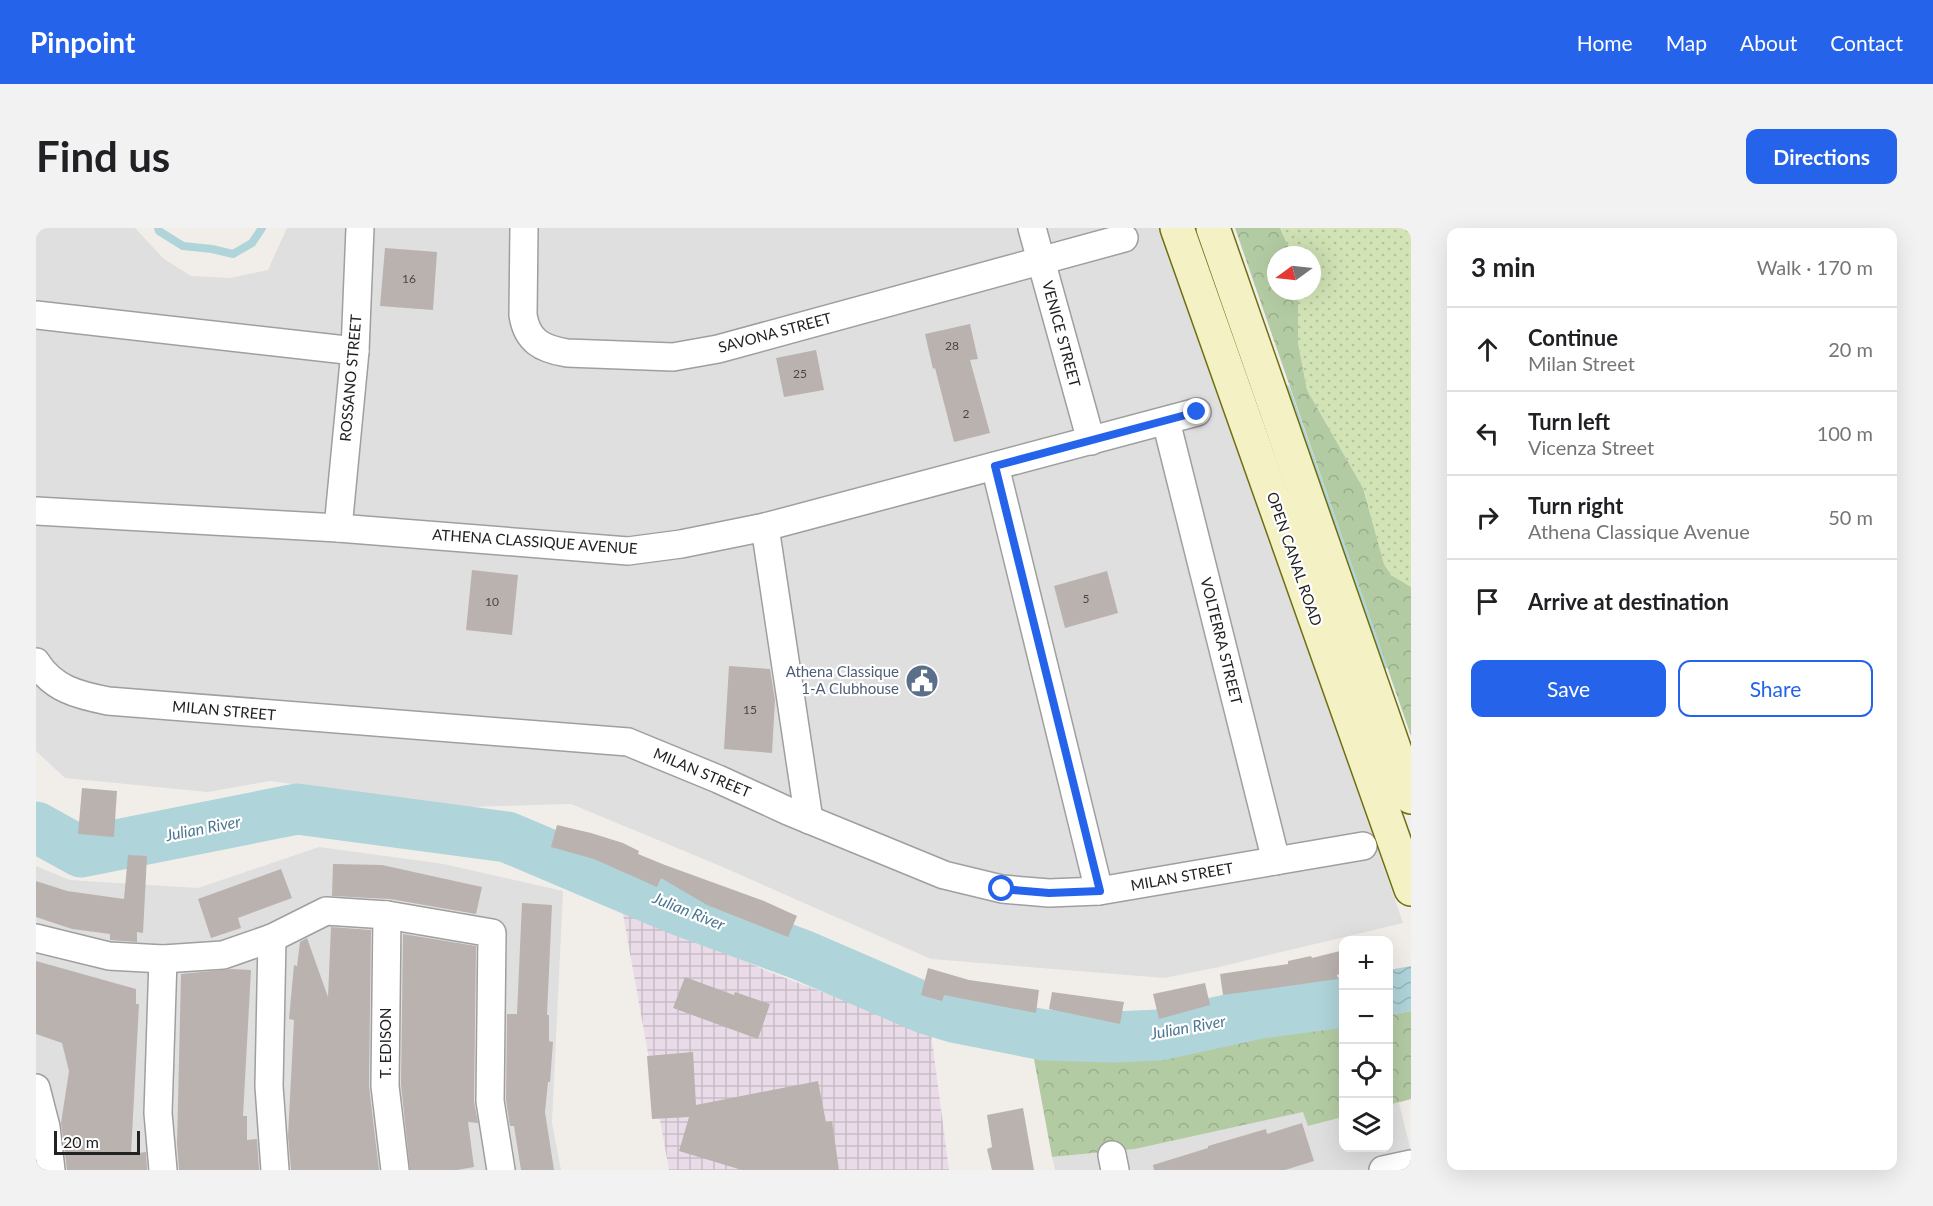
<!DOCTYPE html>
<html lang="en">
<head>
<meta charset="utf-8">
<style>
	body { margin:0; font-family:Lato,sans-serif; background:#f2f2f2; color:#202124 }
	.controls { position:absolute; right:18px; bottom:18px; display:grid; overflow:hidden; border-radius:12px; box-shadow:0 6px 24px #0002 }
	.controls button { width:54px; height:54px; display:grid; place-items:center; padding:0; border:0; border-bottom:2px solid #e0e0e0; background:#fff; color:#202124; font:30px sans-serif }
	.compass { position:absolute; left:1231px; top:18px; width:54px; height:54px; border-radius:50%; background:#fff; box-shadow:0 6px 24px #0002; rotate:255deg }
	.scale { position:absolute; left:18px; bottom:15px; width:86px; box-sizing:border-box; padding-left:6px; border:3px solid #222; border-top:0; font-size:16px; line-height:21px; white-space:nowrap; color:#222; -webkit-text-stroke:4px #fff; paint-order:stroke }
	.stop { position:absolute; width:18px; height:18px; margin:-14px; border:4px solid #2563eb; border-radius:50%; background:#fff }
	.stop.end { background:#2563eb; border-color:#fff; box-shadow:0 2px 6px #0008 }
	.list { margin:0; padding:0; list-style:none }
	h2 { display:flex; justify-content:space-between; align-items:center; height:78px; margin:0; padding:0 24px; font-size:26px }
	h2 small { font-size:20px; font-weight:400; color:#757577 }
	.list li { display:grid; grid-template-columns:39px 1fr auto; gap:18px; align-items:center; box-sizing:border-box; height:84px; padding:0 24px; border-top:2px solid #e0e0e0 }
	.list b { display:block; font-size:22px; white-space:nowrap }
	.list p { margin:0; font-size:20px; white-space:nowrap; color:#757577 }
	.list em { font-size:20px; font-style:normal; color:#757577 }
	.actions { display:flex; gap:12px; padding:18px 24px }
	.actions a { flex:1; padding:14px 0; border:2px solid #2563eb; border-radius:12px; text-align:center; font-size:21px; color:#2563eb }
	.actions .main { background:#2563eb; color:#fff }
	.icon { flex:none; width:33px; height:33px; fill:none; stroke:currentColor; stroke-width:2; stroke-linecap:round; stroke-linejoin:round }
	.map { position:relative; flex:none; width:1375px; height:942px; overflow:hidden; border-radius:12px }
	header { display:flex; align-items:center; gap:36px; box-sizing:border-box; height:84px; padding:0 30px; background:#2563eb; color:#fff }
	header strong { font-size:28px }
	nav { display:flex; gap:33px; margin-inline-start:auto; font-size:21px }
	.intro { display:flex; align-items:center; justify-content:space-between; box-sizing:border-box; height:144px; padding:0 36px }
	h1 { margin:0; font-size:42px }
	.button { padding:15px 27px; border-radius:12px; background:#2563eb; color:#fff; font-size:21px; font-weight:700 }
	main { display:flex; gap:36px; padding:0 36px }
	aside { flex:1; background:#fff; border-radius:12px; box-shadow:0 6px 24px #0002 }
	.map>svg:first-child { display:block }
	.residential { fill:#e0dfdf }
	.industrial { fill:url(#industrial-grid) }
	.grass { fill:url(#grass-dots) }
	.forest { fill:url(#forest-crowns) }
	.water { fill:url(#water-waves) }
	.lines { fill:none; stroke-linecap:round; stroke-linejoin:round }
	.stream { stroke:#afd4d9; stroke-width:8 }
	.river { stroke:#afd4d9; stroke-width:51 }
	.building { fill:#bab2af }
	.street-casing { stroke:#9f9f9f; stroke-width:30 }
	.secondary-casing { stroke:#6f6f12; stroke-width:36 }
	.street { stroke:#fff; stroke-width:27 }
	.secondary { stroke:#f4f1c5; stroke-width:33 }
	.route { stroke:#2563eb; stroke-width:8 }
	.labels { text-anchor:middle; stroke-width:4.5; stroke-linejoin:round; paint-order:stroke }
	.number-label { font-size:12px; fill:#484645 }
	.street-label { font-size:15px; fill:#222; stroke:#fff }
	.service-label { font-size:15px; fill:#4e5e75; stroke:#fff; text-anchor:end }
	.water-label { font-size:16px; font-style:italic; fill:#4d7791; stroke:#fff }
</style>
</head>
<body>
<header>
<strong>Pinpoint</strong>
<nav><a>Home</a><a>Map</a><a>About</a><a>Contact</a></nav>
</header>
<div class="intro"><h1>Find us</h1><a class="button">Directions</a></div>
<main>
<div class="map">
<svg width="1375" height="942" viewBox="0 0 1375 942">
	<defs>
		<pattern id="industrial-grid" width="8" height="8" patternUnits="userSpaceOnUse" patternTransform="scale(1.5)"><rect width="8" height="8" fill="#e9dce8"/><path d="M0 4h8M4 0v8" fill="none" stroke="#c8bcc7"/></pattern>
		<pattern id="grass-dots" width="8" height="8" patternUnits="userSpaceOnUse" patternTransform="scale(1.5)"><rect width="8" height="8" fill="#d2e4b6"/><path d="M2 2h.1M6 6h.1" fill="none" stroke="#b4c39c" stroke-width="1.8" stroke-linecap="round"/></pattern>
		<pattern id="forest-crowns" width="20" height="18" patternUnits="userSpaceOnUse" patternTransform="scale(1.5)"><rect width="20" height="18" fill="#b3cba3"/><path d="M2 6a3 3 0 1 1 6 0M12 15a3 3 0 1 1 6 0" fill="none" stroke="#9aae8c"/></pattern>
		<pattern id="water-waves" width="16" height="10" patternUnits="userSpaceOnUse" patternTransform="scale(1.5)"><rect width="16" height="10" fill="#afd4d9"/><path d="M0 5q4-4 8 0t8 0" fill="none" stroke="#96b6ba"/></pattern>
	</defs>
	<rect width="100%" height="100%" fill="#f1eeea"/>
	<g class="residential">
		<polygon points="0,0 99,0 128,31 155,48 194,50 232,42 251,0 1126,0 1367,695 1183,739 1128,750 895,731 682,637 535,576 433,579 234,553 172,564 29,550 0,523"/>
		<polygon points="283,619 408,636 527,663 516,895 525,942 0,942 0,638 34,652 162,660"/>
		<polygon points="1363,875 1375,923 1373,942 1019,942 1016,929 1099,921 1268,883 1272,898 1307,889 1308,920 1352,920 1353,877"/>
	</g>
	<polygon class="industrial" points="586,681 736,745 895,805 913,942 633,942"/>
	<polygon class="grass" points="1244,0 1375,0 1375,359 1355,347 1348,336 1327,260 1271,162 1262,115 1262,63 1276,63 1276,27 1256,27"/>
	<g class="forest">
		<polygon points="1199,0 1244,0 1256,27 1240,27 1240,63 1262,63 1262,115 1271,162 1327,260 1348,336 1355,347 1375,359 1375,508"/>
		<polygon points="1375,783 1375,871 1353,877 1353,787"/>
		<polygon points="1307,796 1307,889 1272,898 1267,884 1099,921 1016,929 998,831 1074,829 1121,825 1252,802"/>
	</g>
	<g class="water">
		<polygon points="1375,738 1375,783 1353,787 1353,742"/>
		<polygon points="1307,752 1307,796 1252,802 1197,811 1187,777"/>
	</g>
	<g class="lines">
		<g class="stream">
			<polyline points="122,0 123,3 147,18 176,21 197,26 216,15 226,0"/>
			<polyline points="1250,161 1347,438"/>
		</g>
		<polyline class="river" points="0,599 45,624 261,581 471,609 641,681 766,727 891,781 917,789 1008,807 1078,809 1123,807 1224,785 1308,774"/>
	</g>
	<g class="building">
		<polygon points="349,20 401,24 397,82 344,78"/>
		<polygon points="934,96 942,131 934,132 954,205 918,214 899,140 897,141 889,106"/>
		<polygon points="780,122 788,162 748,169 740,130"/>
		<polygon points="436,342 482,347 476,407 430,402"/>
		<polygon points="1071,343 1082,385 1029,400 1018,358"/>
		<polygon points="693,438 734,441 739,472 736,525 688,521"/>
		<polygon points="46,560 81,563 78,609 42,606"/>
		<polygon points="521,597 555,605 587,615 603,623 602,626 629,637 728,673 761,688 752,709 671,677 625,650 621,659 558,631 515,619"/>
		<polygon points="92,627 111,628 107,705 101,704 101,714 74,712 74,706 36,701 0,689 0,653 31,663 88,671"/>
		<polygon points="297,636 346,637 446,659 440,686 354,671 296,668"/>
		<polygon points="245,641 256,670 202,690 205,700 175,710 162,671"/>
		<polygon points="486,675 516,677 511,787 513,787 513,813 517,814 514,854 512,854 509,884 518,942 485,942 478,898 474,898 470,872 471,786 481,786"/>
		<polygon points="295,699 335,702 333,858 343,942 255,942 252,908 258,792 253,791 258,737 261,738 264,714 271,710 292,769"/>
		<polygon points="367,706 440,718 438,873 442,895 432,894 438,939 421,942 374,942 365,857"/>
		<polygon points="1308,722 1308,745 1301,747 1302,751 1187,767 1184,746 1252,736 1252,733 1275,728 1276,730"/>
		<polygon points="0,733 100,761 100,776 103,776 95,926 110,924 111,942 31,942 25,895 33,843 26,815 0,806"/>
		<polygon points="892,740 933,752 1003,762 1000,785 908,767 906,773 885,767"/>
		<polygon points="196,741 215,742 207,888 211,888 211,912 221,911 223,942 143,942 141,916 145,746"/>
		<polygon points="649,749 698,767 699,764 734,776 722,811 637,780"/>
		<polygon points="1169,755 1174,777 1123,791 1117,766"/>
		<polygon points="1016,764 1088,774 1084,796 1013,781"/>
		<polygon points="657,824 660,877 782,853 790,894 796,893 803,942 706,942 643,923 653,889 616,891 611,828"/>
		<polygon points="987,880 998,942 956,942 951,921 956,919 951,887"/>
		<polygon points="1266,895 1278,933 1249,942 1118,942 1117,937 1172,920 1172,918 1230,901 1231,906"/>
	</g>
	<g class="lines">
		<g class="street-casing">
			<g id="street">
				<path d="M488,0L487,87C491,113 506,121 531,125L637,129L682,121L1088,10"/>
				<polyline points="996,0 1055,213"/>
				<polyline points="0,87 319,123"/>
				<polyline points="1130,193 1240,633"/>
				<polyline points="959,238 1063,663"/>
				<polyline points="0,283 302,300 592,323 645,316 729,299 1161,184"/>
				<polyline points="729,299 773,592"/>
				<polyline points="302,300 319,123 324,0"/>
				<path d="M0,434C17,461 42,467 72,473L592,514L682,551L752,583L908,647L966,661L1013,665L1063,663L1327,618"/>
				<polyline points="351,687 349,858 359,942"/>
				<polyline points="0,710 73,728 127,731 187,727 236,710 290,683 351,687 456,705 454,873 465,942"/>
				<polyline points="236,710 233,858 239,942"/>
				<polyline points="127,731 122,885 127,942"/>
				<polyline points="0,860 10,899 15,942"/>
				<polyline points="1076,927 1079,942"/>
				<polyline points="1347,942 1375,936"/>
			</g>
		</g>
		<g class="secondary-casing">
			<g id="secondary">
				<polyline points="1141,0 1375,661"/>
				<polyline points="1177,0 1375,569"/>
			</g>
		</g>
		<use href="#street" class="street"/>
		<use href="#secondary" class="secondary"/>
	</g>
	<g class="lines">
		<polyline class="route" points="966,661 1013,665 1064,663 959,238 1161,184"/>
	</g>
	<defs>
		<g id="civic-disc" transform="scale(1.725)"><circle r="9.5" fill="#5c6f8a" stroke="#fff"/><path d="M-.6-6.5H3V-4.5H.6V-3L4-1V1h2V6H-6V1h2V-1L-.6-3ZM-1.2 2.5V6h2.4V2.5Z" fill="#fff"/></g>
	</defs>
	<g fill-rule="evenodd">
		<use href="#civic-disc" x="886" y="453"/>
	</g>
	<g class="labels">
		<g class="number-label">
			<text x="373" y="55">16</text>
			<text x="916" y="122">28</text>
			<text x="764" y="150">25</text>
			<text x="930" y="190">2</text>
			<text x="1050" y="375">5</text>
			<text x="456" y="378">10</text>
			<text x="714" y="486">15</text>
		</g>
		<g class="street-label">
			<text transform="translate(739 105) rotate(-15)" y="5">SAVONA STREET</text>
			<text transform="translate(1025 106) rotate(75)" y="5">VENICE STREET</text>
			<text transform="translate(315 150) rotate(-85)" y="5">ROSSANO STREET</text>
			<text transform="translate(499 314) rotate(4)" y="5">ATHENA CLASSIQUE AVENUE</text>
			<text transform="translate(1258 331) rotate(71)" y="5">OPEN CANAL ROAD</text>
			<text transform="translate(1185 413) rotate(76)" y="5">VOLTERRA STREET</text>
			<text transform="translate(188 483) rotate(5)" y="5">MILAN STREET</text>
			<text transform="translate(666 545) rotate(23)" y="5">MILAN STREET</text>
			<text transform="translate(1146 649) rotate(-10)" y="5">MILAN STREET</text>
			<text transform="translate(350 815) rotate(-90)" y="5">T. EDISON</text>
		</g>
		<g class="service-label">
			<text x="863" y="449">Athena Classique<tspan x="863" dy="17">1-A Clubhouse</tspan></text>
		</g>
		<g class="water-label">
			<text transform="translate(167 600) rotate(-11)" y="6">Julian River</text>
			<text transform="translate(653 683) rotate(22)" y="6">Julian River</text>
			<text transform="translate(1152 799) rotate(-10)" y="6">Julian River</text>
		</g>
	</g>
</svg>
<div class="controls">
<button>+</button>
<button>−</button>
<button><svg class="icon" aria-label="locate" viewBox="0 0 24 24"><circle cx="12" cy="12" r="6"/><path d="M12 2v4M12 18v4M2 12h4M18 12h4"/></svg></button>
<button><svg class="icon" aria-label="layers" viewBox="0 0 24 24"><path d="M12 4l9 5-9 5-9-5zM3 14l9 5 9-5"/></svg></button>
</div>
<svg class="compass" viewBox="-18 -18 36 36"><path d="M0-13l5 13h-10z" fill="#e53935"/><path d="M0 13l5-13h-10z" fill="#757577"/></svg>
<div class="scale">20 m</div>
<div class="stop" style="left:966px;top:661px"></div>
<div class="stop end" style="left:1161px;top:184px"></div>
</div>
<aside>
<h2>3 min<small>Walk · 170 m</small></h2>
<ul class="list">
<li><svg class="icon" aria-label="ahead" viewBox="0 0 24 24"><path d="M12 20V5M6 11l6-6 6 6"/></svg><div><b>Continue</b><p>Milan Street</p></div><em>20 m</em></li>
<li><svg class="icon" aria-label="left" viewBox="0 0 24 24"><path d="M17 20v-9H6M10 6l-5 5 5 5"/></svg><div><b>Turn left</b><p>Vicenza Street</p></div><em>100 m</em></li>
<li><svg class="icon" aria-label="right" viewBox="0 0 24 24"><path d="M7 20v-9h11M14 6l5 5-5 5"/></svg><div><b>Turn right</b><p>Athena Classique Avenue</p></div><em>50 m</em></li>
<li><svg class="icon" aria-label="arrive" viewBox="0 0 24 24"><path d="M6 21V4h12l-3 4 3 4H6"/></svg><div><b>Arrive at destination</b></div></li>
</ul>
<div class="actions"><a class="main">Save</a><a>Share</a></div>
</aside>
</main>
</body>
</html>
